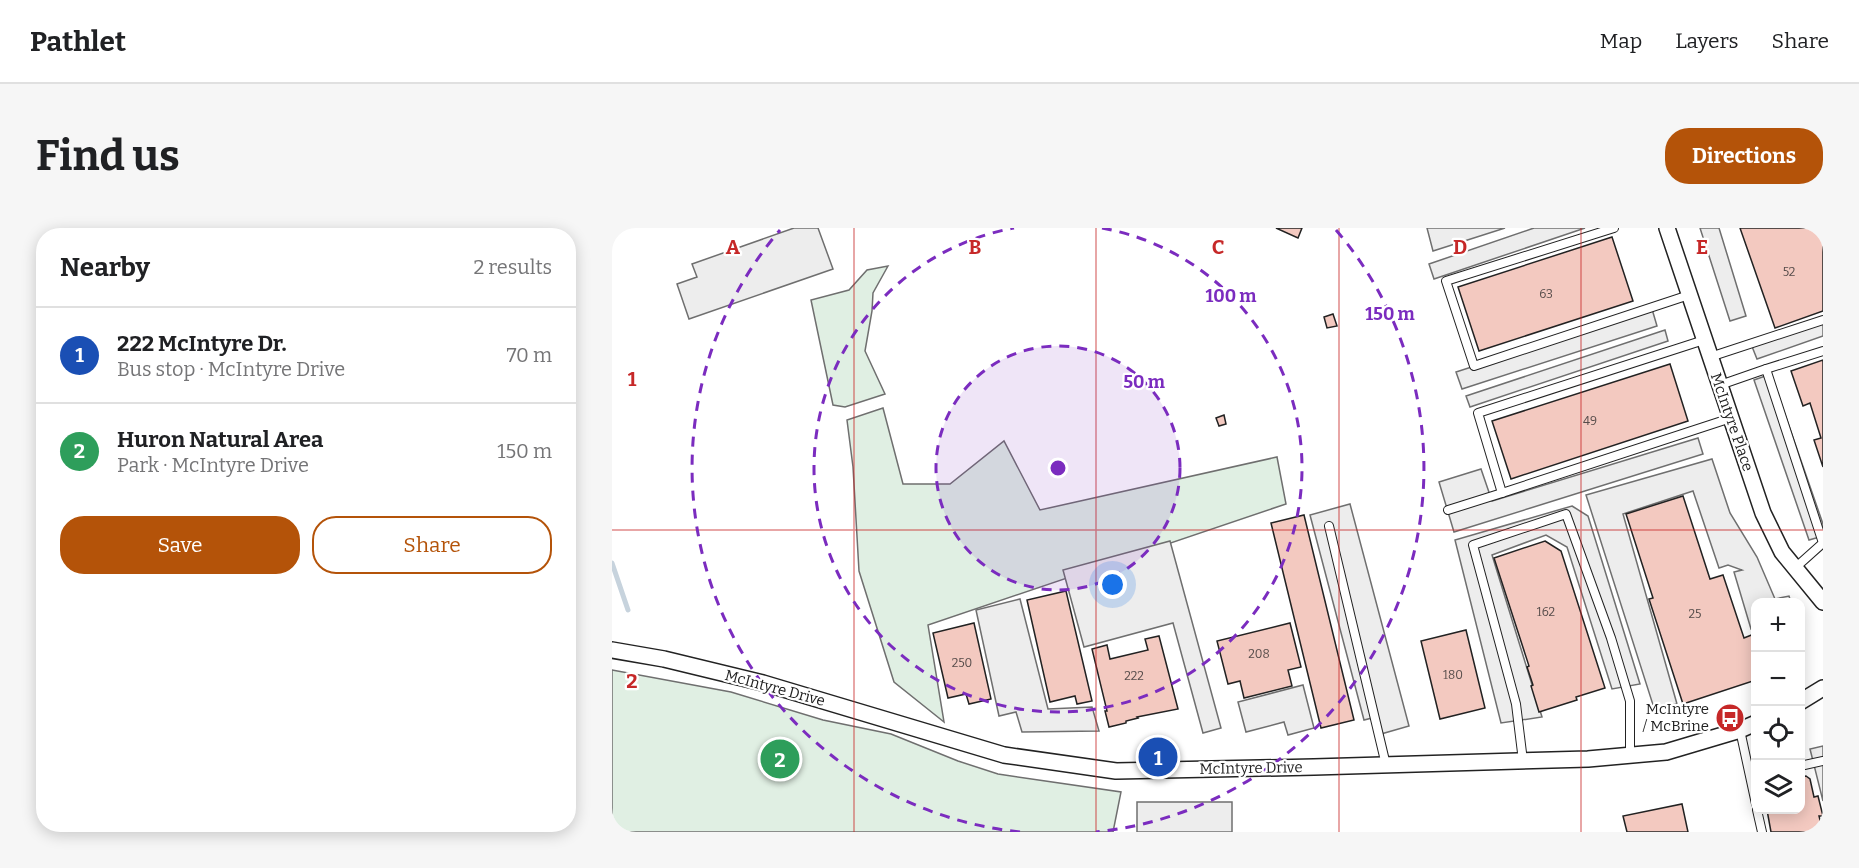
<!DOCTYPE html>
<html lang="en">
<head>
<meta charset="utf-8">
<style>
	body { margin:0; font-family:Bitter,serif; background:#f6f6f6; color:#202124 }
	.controls { position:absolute; right:18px; bottom:18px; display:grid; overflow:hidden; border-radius:12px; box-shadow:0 3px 15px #0003 }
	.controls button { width:54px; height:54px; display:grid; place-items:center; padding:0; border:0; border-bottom:2px solid #e0e0e0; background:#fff; color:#202124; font:30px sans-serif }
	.you { position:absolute; left:501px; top:357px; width:21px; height:21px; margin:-15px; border:4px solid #fff; border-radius:50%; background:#1a73e8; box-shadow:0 0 0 9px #1a73e833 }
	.badge { display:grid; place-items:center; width:39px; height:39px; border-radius:50%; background:#b45309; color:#fff; font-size:20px; font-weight:700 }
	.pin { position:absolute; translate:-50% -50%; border:3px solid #fff; box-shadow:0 2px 6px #0006 }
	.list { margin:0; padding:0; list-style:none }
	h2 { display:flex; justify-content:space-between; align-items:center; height:78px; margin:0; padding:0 24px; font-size:26px }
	h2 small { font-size:20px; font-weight:400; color:#757577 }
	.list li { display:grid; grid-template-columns:39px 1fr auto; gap:18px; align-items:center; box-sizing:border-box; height:96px; padding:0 24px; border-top:2px solid #e0e0e0 }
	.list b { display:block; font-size:22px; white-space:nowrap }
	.list p { margin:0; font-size:20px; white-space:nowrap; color:#757577 }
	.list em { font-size:20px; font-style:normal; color:#757577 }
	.actions { display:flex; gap:12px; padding:18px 24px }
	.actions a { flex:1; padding:14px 0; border:2px solid #b45309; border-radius:24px; text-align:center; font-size:21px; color:#b45309 }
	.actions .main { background:#b45309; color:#fff }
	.icon { flex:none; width:33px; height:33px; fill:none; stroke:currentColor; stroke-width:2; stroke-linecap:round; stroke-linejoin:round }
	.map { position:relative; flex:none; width:1211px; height:604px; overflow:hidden; border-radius:24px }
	header { display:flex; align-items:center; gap:36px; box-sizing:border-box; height:84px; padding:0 30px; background:#fff; border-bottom:2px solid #e0e0e0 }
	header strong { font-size:28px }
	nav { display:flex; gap:33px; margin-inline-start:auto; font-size:21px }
	.intro { display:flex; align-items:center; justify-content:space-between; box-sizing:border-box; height:144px; padding:0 36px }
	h1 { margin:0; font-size:42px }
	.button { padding:15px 27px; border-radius:24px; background:#b45309; color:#fff; font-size:21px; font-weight:700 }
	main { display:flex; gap:36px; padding:0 36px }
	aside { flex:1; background:#fff; border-radius:24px; box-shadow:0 3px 15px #0003 }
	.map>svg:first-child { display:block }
	.green { fill:#e0efe3; stroke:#6f6f6f; stroke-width:1.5 }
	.parking { fill:#ededed; stroke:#6f6f6f; stroke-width:1.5 }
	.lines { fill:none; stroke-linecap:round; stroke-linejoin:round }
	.stream { stroke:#c7d3dd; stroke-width:5 }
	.building { fill:#f3c9c0; stroke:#222; stroke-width:1.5 }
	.service-casing { stroke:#222; stroke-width:10 }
	.minor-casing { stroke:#222; stroke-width:18 }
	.service { stroke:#fff; stroke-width:8 }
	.minor { stroke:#fff; stroke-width:15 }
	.grid { fill:none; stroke:#c62828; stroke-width:1.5; stroke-opacity:0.55 }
	.ring { fill:none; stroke:#7b2cbf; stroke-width:3; stroke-dasharray:10 8 }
	.labels { text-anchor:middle; stroke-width:4.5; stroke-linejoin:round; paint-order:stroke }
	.number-label { font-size:12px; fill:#564c4a }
	.street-label { font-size:15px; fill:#222; stroke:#fff }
	.poi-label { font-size:15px; fill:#222; stroke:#fff; text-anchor:end }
	.grid-label { font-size:20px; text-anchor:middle; font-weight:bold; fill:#c62828; stroke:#fff; stroke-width:4.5; stroke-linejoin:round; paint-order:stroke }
	.centre { fill:#7b2cbf; stroke:#fff; stroke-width:3 }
	.ring-label { font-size:18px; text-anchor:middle; font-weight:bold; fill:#7b2cbf; stroke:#fff; stroke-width:4.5; stroke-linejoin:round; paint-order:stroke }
</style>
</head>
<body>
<header>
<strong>Pathlet</strong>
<nav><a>Map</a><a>Layers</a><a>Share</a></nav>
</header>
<div class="intro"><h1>Find us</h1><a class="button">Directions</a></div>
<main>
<aside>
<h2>Nearby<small>2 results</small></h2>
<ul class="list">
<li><span class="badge" style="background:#1a4fb4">1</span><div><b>222 McIntyre Dr.</b><p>Bus stop · McIntyre Drive</p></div><em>70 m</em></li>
<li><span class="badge" style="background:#2e9e5b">2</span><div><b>Huron Natural Area</b><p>Park · McIntyre Drive</p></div><em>150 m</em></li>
</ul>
<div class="actions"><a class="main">Save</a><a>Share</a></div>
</aside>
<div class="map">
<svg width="1211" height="604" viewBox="0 0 1211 604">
	<rect width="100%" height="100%" fill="#fff"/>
	<g class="green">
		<polygon points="276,38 261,65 260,83 253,123 273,166 233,179 221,177 199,72 237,62 255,42"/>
		<polygon points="271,180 291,256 338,256 392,213 428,282 665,229 674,276 316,397 332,494 282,454 247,343 241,239 235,192"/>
		<polygon points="0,442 119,464 211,492 279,506 346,533 386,546 509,564 501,604 0,604"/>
	</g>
	<g class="parking">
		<polygon points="182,0 206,0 221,41 77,91 65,56 85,49 80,36"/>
		<polygon points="815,0 893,0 821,23"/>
		<polygon points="922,0 973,0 822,51 817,36"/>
		<polygon points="1088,0 1107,0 1134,88 1118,93"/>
		<polygon points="1040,81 1045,98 850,161 844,144"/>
		<polygon points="1211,91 1211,108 1145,131 1139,116"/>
		<polygon points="1053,102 1056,113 858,179 854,168"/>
		<polygon points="1159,146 1211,296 1211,308 1197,312 1142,152"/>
		<polygon points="1086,210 1091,226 842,304 827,254 869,241 880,273"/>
		<polygon points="1100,231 1118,285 1145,329 1163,371 1177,368 1179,374 1144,374 1143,399 1139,401 1122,344 1130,342 1116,337 1107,340 1081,263 1011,286 1065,476 1042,480 974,267"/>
		<polygon points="738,276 797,498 769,506 764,489 752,492 698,287"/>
		<polygon points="960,278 976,288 1028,456 1000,461 955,319 934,307 880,327 930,489 889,495 843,312"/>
		<polygon points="558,313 609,500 591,505 561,395 472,419 451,342"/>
		<polygon points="408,371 436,481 480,479 487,503 410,504 404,484 387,488 364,382"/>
		<polygon points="691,457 702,500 676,507 672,494 634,504 626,474"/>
		<polygon points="1211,518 1211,573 1198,521"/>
		<rect x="525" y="574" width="95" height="30"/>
	</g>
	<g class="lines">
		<polyline class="stream" points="0,335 16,382"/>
	</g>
	<g class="building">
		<polygon points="664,0 690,0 686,10"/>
		<polygon points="1128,0 1209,0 1211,5 1211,83 1163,100"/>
		<polygon points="1000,9 1021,73 867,123 846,59"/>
		<polygon points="721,86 725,98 715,100 712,89"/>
		<polygon points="1211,132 1211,239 1202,212 1209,210 1198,175 1191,178 1179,143"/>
		<polygon points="1058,136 1076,193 899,251 880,193"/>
		<polygon points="612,187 614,196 607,198 604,190"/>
		<polygon points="1071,268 1098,351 1111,347 1132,410 1142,406 1141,403 1144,402 1144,452 1071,476 1037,371 1041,370 1014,286"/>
		<polygon points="692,287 742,492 709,500 659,295"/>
		<polygon points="933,313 949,323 993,460 964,469 965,472 927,484 919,458 921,457 915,439 917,438 882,330"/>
		<polygon points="454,363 480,473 465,476 463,468 438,474 415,372"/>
		<polygon points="362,395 379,471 357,476 354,466 336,470 321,405"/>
		<polygon points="678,395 689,439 676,442 680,458 632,470 628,453 616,456 605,413"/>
		<polygon points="854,402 873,480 828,491 809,413"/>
		<polygon points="547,408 566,481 525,489 526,490 514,493 514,495 497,499 493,483 495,483 480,421 495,417 498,431 536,422 533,411"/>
		<polygon points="1194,548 1198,551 1202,569 1206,568 1211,588 1207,588 1211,604 1159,604 1155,582 1188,582 1188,549"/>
		<polygon points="1070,576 1076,604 1015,604 1011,588"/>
	</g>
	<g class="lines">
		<g class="service-casing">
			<g id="service">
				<polyline points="1002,0 834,53 862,138 1077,67"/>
				<polyline points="1092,112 866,185 890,265 1119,190"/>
				<polyline points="1098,129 1211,92"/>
				<polyline points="1154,141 1211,123"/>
				<polyline points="1108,157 1154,141 1211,315"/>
				<polyline points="836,282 890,265"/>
				<polyline points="717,298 774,537"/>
				<polyline points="1183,340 1211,315"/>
				<polyline points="1128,502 1144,576"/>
				<polyline points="911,533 904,476 861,317 954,286 999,410 1018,473 1018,527"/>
				<polyline points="1188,538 1211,533"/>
				<polyline points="1145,582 1150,604"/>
			</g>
		</g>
		<g class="minor-casing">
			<g id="minor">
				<polyline points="1055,0 1151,285 1170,324 1211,374"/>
				<polyline points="0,422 52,431 151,455 392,527 504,543 702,539 976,531 1054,524 1128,502 1144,495"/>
				<polyline points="1188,474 1211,460"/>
			</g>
		</g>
		<use href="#service" class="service"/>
		<use href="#minor" class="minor"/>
	</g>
	<path class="grid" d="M242,0V604M484,0V604M727,0V604M969,0V604M0,302H1211"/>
	<circle cx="446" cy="240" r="122" fill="#7b2cbf" fill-opacity=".12"/>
	<g class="ring">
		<circle cx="446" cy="240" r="122"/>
		<path d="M490 0A244 244 0 1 1 402 0"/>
		<path d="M408 604A366 366 0 0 1 168 2M724 2A366 366 0 0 1 484 604"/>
	</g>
	<defs>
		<g id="bus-disc" transform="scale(1.5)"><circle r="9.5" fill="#c62828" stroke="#fff"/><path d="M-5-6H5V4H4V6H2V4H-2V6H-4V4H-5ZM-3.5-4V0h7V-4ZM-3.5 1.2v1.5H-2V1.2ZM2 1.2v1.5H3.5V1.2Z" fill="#fff"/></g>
	</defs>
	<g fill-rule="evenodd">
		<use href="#bus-disc" x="1118" y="490"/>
	</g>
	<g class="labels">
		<g class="number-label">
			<text x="1177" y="48">52</text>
			<text x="934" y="70">63</text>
			<text x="978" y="197">49</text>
			<text x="934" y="388">162</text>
			<text x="1083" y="390">25</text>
			<text x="647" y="430">208</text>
			<text x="350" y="439">250</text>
			<text x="841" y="451">180</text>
			<text x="522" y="452">222</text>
		</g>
		<g class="street-label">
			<text transform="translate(1120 194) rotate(71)" y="5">McIntyre Place</text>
			<text transform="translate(163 460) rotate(15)" y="5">McIntyre Drive</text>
			<text transform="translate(639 540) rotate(-1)" y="5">McIntyre Drive</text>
		</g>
		<g class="poi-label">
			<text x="1097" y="486">McIntyre<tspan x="1097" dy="17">/ McBrine</tspan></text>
		</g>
	</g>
	<g class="grid-label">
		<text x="121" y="26">A</text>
		<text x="363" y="26">B</text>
		<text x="606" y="26">C</text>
		<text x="848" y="26">D</text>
		<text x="1090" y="26">E</text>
		<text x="20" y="158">1</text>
		<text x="20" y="460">2</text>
	</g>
	<circle cx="446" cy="240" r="9" class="centre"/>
	<g class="ring-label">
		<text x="619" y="74">100 m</text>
		<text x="778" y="92">150 m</text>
		<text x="532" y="160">50 m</text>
	</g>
</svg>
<div class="controls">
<button>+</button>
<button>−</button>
<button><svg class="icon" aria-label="locate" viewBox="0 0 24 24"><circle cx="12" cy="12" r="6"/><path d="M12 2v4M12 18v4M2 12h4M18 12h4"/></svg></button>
<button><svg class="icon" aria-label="layers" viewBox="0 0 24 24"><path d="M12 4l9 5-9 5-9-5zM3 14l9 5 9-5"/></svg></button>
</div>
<div class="you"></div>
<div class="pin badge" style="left:546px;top:529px;background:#1a4fb4">1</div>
<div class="pin badge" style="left:168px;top:531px;background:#2e9e5b">2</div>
</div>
</main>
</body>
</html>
